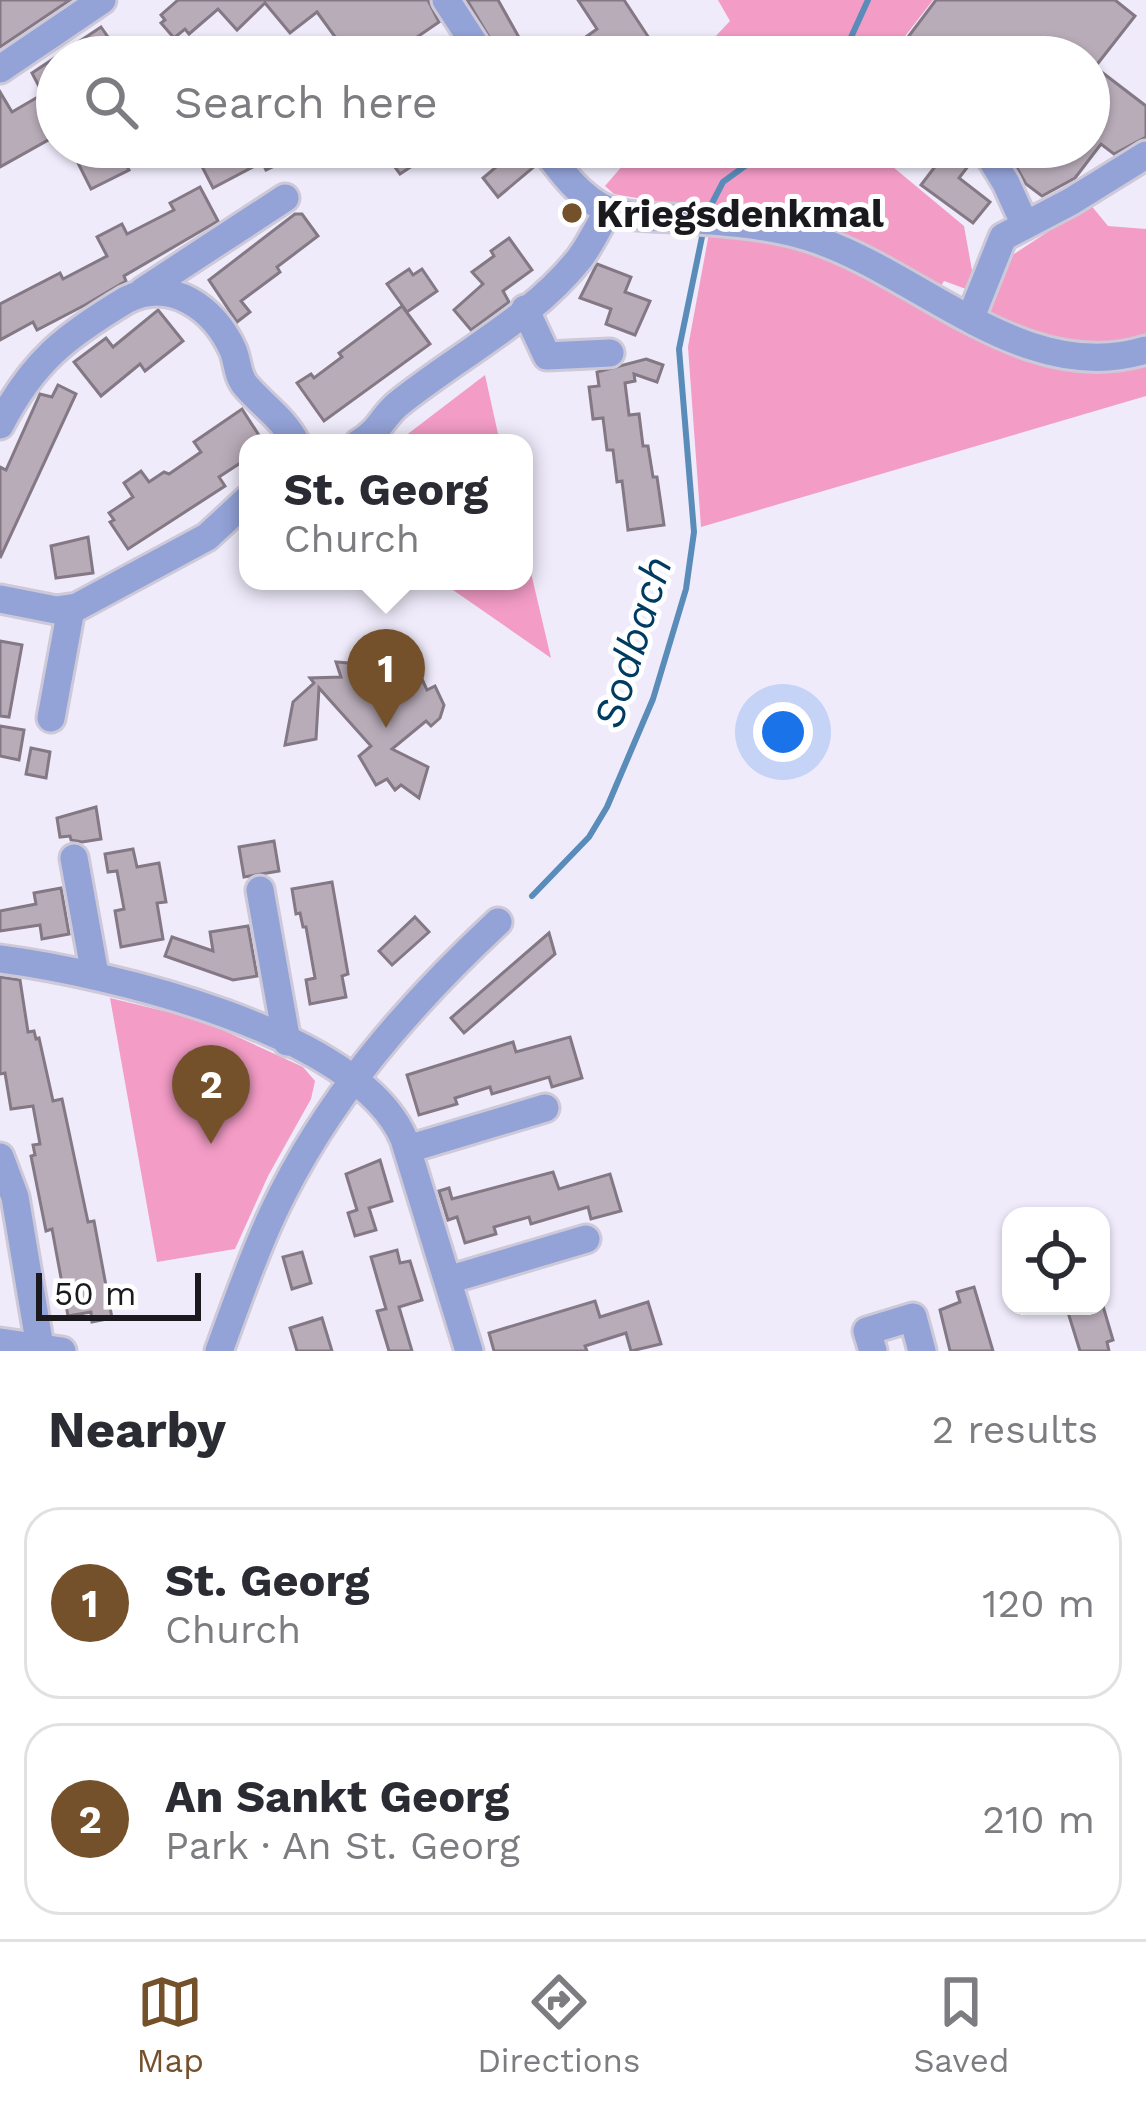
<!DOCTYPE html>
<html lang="en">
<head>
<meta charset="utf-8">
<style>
	body { margin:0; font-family:"Work Sans",sans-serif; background:#f2f2f3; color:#2b2b33 }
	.controls { position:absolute; right:36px; bottom:36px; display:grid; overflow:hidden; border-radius:24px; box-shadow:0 3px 9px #0004 }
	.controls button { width:108px; height:108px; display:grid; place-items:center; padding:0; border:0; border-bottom:3px solid #e1e1e2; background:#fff; color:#2b2b33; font:60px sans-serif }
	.scale { position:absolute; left:36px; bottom:30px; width:165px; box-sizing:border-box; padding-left:12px; border:6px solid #1a191e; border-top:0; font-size:33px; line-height:42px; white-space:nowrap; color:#1a191e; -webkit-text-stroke:9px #fff; paint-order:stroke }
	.you { position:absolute; left:783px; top:732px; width:42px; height:42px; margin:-30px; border:9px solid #fff; border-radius:50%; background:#1a73e8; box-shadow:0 0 0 18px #1a73e833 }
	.badge { display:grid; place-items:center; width:78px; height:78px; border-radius:50%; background:#74512a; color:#fff; font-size:39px; font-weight:700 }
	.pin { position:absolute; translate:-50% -99px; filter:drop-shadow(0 3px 6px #0008) }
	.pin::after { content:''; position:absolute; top:63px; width:42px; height:36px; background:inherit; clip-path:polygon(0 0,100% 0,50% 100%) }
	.popup { position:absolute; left:239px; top:434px; width:294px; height:156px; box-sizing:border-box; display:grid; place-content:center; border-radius:24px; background:#fff; filter:drop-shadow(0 3px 9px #0005); font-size:39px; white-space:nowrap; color:#7c7c81 }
	.popup b { font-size:45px; color:#2b2b33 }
	.popup::after { content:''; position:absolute; left:50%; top:100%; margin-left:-24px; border:24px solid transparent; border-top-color:#fff }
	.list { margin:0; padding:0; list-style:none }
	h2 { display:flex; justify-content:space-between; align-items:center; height:156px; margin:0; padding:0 48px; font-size:51px }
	h2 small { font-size:39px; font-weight:400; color:#7c7c81 }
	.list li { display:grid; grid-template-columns:78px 1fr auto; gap:36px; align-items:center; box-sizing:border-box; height:192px; margin:0 24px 24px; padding:0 24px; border:3px solid #e1e1e2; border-radius:36px }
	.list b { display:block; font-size:45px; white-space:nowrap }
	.list p { margin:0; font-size:39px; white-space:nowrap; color:#7c7c81 }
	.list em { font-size:39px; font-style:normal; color:#7c7c81 }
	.icon { flex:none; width:66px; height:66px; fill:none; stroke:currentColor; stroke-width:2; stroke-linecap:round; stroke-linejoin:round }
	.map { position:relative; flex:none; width:1146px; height:1351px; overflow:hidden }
	.search { position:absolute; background:#fff; box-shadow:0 3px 9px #0004; left:36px; right:36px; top:36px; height:132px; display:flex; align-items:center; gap:30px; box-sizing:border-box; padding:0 42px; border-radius:66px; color:#7c7c81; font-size:45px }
	.sheet { height:588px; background:#fff }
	nav { display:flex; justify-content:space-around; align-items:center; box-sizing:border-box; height:168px; border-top:3px solid #e1e1e2; background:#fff; font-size:33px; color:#7c7c81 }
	nav a { display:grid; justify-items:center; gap:6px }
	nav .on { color:#74512a }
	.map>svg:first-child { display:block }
	.green { fill:#f39cc6 }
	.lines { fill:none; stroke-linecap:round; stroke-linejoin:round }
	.stream { stroke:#598cb9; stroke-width:6 }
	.building { fill:#b8acb9; stroke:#837884; stroke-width:3 }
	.minor-casing { stroke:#cdc9d8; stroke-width:33 }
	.minor { stroke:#93a2d7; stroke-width:27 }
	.poi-dot { fill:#74512a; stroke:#fff; stroke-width:4.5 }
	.labels { text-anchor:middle; stroke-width:10; stroke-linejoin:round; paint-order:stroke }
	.poi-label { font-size:39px; font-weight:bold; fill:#1a191e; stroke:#fff; text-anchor:start }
	.water-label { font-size:42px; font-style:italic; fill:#003b62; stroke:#fff }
</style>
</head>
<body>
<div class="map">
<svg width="1146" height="1351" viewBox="0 0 1146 1351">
	<rect width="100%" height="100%" fill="#efebfb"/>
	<g class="green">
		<polygon points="718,0 933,0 889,57 696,57 730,21"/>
		<polygon points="634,147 910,147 893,167 964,226 975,287 966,289 944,281 941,286 807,228 614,194 605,186 636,150"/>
		<polygon points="1090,204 1108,226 1146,229 1146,343 1088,353 995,324 987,309 1005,260"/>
		<polygon points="710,228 794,239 997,339 1146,354 1146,396 701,527 688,347"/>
		<polygon points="485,375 500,443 396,443"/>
		<polygon points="524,543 551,658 440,581 524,581"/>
		<polygon points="110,998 201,1020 303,1067 315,1081 311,1099 268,1176 235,1249 157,1262"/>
	</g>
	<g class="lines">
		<g class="stream">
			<polyline points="842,57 868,0"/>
			<polyline points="709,209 723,182 771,147"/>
			<polyline points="532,896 589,837 607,807 653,699 686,589 694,532 679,349 703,232"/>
		</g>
	</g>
	<g class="building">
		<polygon points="0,0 70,0 0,47"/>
		<polygon points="178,0 428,0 439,22 388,57 326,57 341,45 317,12 290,33 265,3 237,30 218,9 189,34 185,29 174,38 161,23 165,20 161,15"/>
		<polygon points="467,0 498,0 530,57 501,57"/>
		<polygon points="578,0 624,0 649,38 620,57 577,57 580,41 597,29"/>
		<polygon points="936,0 1115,0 1135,16 1095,67 1146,106 1146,137 1114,154 1101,144 1075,178 1042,196 1026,184 1005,147 1089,147 1089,57 893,57"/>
		<polygon points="101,27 122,57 57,57 57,135 0,167 0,92 12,112 43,94 32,73"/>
		<polygon points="70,147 117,147 129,170 91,189"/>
		<polygon points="192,147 314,147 266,170 262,162 213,188"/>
		<polygon points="406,147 441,147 400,174 389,159"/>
		<polygon points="520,147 525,147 535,166 498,197 483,178"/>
		<polygon points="950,147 966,147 972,161 959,178 990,202 973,223 921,185"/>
		<polygon points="200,187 218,221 124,276 126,281 85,305 37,330 33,322 0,340 0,304 60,273 63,279 107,256 97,237 122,224 127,234 174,210 170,203"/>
		<polygon points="295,214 302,214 318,236 277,267 280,272 241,301 250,312 237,322 209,280"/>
		<polygon points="509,238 532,270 503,291 509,302 471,330 454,310 483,284 472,272 494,256 491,251"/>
		<polygon points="597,264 631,277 625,292 650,301 635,335 606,324 611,309 580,298"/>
		<polygon points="409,269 413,275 422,269 437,291 407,312 387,284"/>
		<polygon points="402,306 430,344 324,421 297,383 311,374 314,378 342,357 339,353"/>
		<polygon points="158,310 183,341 145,371 140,364 101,396 74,362 106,338 113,347"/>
		<polygon points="646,359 663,365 657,382 634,374 635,381 625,383 629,415 639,414 643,446 648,446 653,477 657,477 664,525 628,530 622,481 617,482 613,450 607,450 603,418 593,419 589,387 599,386 597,372"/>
		<polygon points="58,385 76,394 0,558 0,467 6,470 40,394 52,397"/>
		<polygon points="242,409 264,443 248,443 248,458 219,477 225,486 128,549 110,522 114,520 109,513 133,497 124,483 141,471 149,482 164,472 169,474 201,452 194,442"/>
		<polygon points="88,537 93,573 56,578 51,546"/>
		<polygon points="0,641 22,645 9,717 0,716"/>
		<polygon points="378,656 406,676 418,670 427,690 435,686 444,705 440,718 431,726 426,721 392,749 428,767 419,798 401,785 395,790 387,779 376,785 359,756 371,746 319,688 316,739 285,745 293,702 314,683 310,678 341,677 336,662 372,665"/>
		<polygon points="0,726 24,730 19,760 0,756"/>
		<polygon points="31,748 50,752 46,778 26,774"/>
		<polygon points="96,807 101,839 82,842 71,840 70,836 60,837 57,818"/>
		<polygon points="274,841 279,871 244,877 239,847"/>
		<polygon points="133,849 137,867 159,863 166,902 157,903 163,939 121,947 115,911 124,909 117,871 108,872 105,854"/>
		<polygon points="332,882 348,974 342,976 346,997 310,1004 306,980 315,978 306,927 303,927 300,913 296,914 292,889"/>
		<polygon points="61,888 69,934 42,939 40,925 0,931 0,911 36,904 34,893"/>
		<polygon points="415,917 429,932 392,965 379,951"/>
		<polygon points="248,926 257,976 233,980 165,956 172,937 213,951 210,932"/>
		<polygon points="549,933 555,954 464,1033 451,1018"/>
		<polygon points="0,977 20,980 28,1032 34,1031 36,1039 39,1038 53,1101 62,1099 88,1222 94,1221 112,1318 92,1322 91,1312 68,1316 52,1229 46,1231 31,1156 35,1155 33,1145 40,1144 33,1106 11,1109 5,1073 0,1074"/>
		<polygon points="570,1037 582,1078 552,1087 549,1077 492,1094 490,1087 455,1098 457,1104 419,1115 407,1075 513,1042 516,1052"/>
		<polygon points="380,1160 392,1201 369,1208 376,1230 355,1236 348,1213 357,1210 346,1174"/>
		<polygon points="553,1172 559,1189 610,1174 621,1211 591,1219 588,1207 531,1224 529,1217 494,1227 496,1234 465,1243 457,1217 448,1220 439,1191 449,1188 452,1199"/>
		<polygon points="397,1250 400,1263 410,1261 422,1300 399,1307 412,1351 389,1351 377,1311 386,1309 371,1257"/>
		<polygon points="302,1252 311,1283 292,1289 283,1257"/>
		<polygon points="974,1287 993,1351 950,1351 940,1310 960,1302 957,1292"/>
		<polygon points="595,1301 600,1317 648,1302 661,1344 631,1351 626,1333 585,1346 587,1351 494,1351 489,1333"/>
		<polygon points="1066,1306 1103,1306 1113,1340 1107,1342 1109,1351 1080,1351"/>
		<polygon points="322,1318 332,1351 297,1351 290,1328"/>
	</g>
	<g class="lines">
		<g class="minor-casing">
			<g id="minor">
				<polyline points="446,0 483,57"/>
				<polyline points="0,69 102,0"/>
				<path d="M543,147C560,170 581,199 608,210C628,217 651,217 672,218C717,222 764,223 808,237C919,271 1023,388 1146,350"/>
				<polyline points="984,147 1006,183 1025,225"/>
				<polyline points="143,291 285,198"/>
				<polyline points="525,309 547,356 610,353"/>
				<polyline points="971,317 1003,237 1070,202 1146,155"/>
				<path d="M0,425C33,361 66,336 126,300C171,277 214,308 233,350C238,362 237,376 246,386C263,406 284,419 296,443"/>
				<path d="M359,443C380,431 382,417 398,404C457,356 532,319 580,258C591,243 599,226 608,210"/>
				<polyline points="0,599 56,610 77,607 207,537 248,499"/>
				<polyline points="51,718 71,609"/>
				<polyline points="74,858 95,975"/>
				<polyline points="260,890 287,1042"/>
				<path d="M0,959C107,973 358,1031 404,1139L469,1351"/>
				<polyline points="408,1149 545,1108"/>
				<polyline points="0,1157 15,1197 40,1347"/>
				<polyline points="448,1280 586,1239"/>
				<polyline points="0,1342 62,1351"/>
				<path d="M219,1351C236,1305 252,1258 273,1213C326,1100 407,1007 498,922"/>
				<polyline points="873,1351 867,1331 913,1317 922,1351"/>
			</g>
		</g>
		<use href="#minor" class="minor"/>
	</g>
	<circle class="poi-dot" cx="572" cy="213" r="12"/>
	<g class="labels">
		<g class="poi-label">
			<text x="596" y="227">Kriegsdenkmal</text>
		</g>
		<g class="water-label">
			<text transform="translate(632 642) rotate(-73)" y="15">Sodbach</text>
		</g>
	</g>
</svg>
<div class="controls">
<button><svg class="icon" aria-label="locate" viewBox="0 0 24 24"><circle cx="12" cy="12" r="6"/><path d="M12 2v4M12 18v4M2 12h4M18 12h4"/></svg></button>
</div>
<div class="scale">50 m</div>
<div class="you"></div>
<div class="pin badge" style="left:386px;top:728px">1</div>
<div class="popup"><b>St. Georg</b>Church</div>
<div class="pin badge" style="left:211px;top:1144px">2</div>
<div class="search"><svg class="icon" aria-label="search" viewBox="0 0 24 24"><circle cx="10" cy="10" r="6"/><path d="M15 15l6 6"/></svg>Search here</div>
</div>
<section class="sheet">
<h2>Nearby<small>2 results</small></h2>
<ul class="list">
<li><span class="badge">1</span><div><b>St. Georg</b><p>Church</p></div><em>120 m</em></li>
<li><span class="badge">2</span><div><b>An Sankt Georg</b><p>Park · An St. Georg</p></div><em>210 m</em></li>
</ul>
</section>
<nav>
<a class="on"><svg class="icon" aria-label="map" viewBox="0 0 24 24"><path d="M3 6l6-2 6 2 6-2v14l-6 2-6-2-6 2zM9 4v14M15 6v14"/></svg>Map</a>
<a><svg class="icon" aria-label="directions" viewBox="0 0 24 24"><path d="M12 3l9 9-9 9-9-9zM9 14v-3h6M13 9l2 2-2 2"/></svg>Directions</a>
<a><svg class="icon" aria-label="saved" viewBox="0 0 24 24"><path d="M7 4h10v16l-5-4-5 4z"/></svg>Saved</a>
</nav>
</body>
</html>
